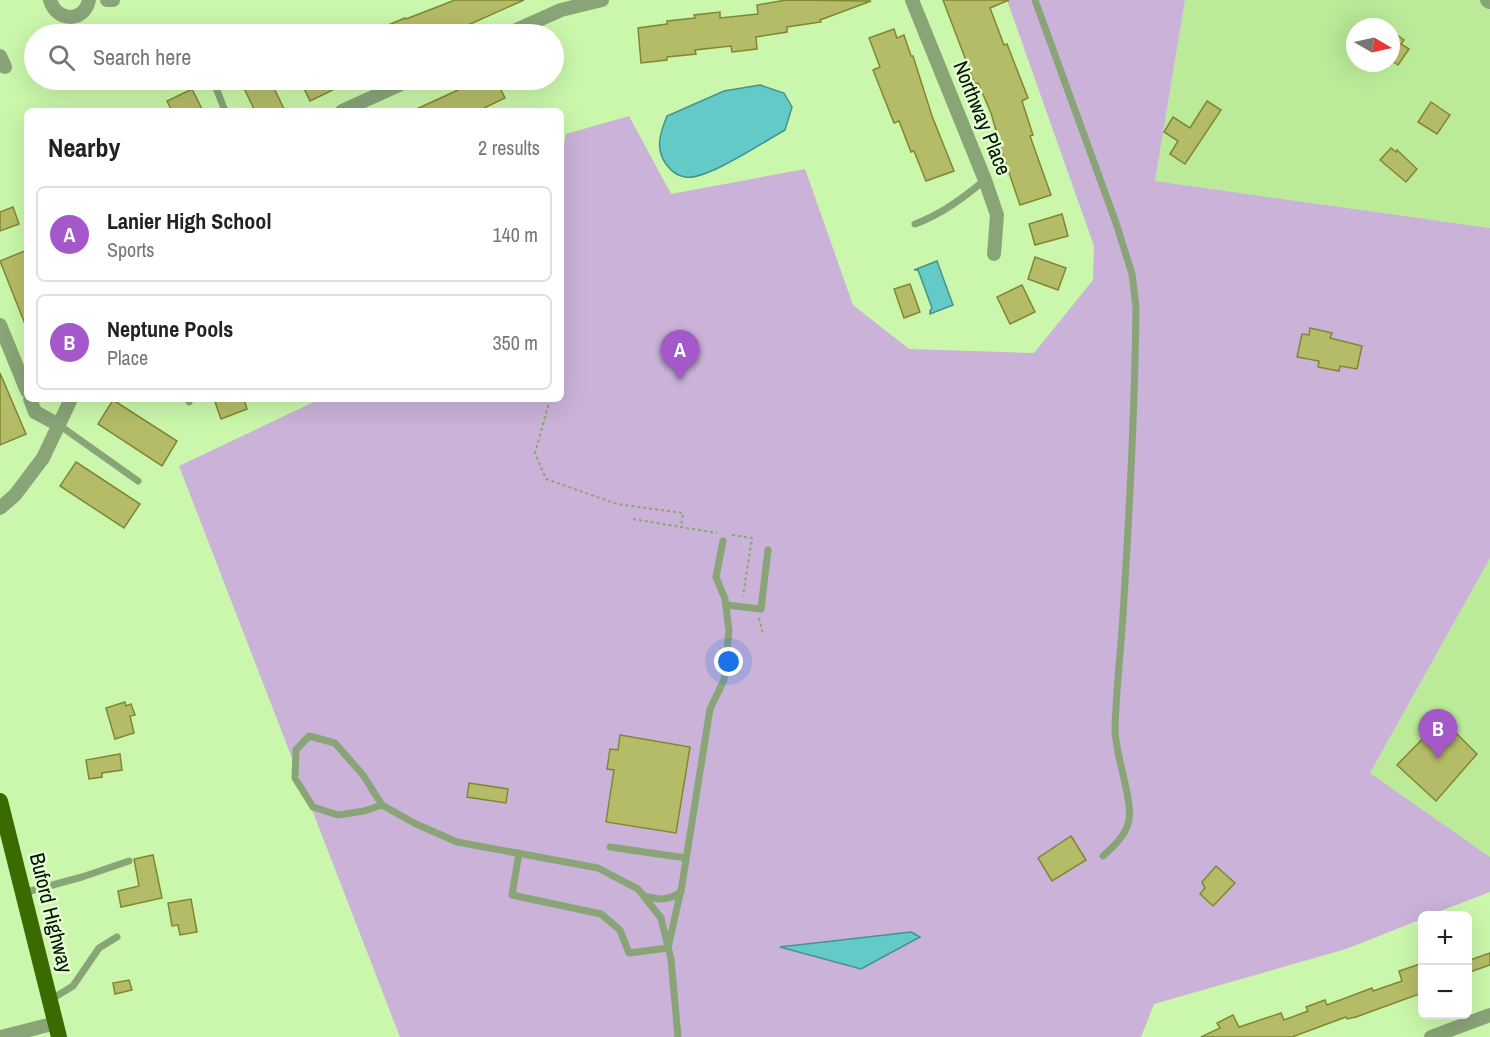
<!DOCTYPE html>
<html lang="en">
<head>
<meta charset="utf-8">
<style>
	body { margin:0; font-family:"Archivo Narrow",sans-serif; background:#f2f2f2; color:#222 }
	.controls { position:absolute; right:18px; bottom:18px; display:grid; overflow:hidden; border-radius:9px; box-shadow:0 6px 24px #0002 }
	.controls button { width:54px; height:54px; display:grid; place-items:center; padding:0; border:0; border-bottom:2px solid #e0e0e0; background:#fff; color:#222; font:30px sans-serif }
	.compass { position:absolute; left:1346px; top:18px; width:54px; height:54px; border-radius:50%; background:#fff; box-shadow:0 6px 24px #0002; rotate:99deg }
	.you { position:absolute; left:729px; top:662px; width:21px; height:21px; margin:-15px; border:4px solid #fff; border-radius:50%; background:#1a73e8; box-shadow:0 0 0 9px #1a73e833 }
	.badge { display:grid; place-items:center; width:39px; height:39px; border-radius:50%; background:#a458ca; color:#fff; font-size:20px; font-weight:700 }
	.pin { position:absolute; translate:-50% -50px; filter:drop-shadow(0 2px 3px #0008) }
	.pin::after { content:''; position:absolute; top:32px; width:21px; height:18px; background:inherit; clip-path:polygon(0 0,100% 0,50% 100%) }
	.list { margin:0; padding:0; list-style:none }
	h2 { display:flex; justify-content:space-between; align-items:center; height:78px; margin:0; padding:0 24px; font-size:26px }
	h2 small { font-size:20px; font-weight:400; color:#767676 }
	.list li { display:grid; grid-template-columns:39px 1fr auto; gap:18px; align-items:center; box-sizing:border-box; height:96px; margin:0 12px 12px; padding:0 12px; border:2px solid #e0e0e0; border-radius:9px }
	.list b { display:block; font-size:22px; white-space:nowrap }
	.list p { margin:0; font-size:20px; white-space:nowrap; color:#767676 }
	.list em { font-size:20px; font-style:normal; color:#767676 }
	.icon { flex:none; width:33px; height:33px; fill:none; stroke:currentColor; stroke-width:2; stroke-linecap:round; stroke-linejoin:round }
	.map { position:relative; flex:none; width:1490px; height:1037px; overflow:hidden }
	.search { position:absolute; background:#fff; box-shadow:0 6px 24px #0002; left:24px; top:24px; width:540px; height:66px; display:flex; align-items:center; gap:15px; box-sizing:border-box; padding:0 21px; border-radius:33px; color:#767676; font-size:22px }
	.panel { position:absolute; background:#fff; box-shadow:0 6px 24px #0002; left:24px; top:108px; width:540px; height:294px; border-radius:9px }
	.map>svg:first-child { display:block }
	.built { fill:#bbeb99; fill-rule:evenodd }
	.green { fill:#cab2d8 }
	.water { fill:#63cac8; stroke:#46928c; stroke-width:1.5 }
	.building { fill:#b5bc67; stroke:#818731; stroke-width:1.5 }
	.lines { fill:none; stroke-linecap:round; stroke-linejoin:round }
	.path { stroke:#86a871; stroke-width:2; stroke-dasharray:3 3; stroke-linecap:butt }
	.service { stroke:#89a477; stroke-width:7 }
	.minor { stroke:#89a477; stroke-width:14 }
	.tertiary { stroke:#89a477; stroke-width:16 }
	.primary { stroke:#3b6a01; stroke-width:16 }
	.labels { text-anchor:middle; stroke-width:5; stroke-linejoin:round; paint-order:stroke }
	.street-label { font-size:21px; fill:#031000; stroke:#e3fed1 }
</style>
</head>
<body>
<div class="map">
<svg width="1490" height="1037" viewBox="0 0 1490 1037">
	<rect width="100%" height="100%" fill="#caf7ab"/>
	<g class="built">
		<path d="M1185,0H1490V228L1155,181ZM1355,27H1391V63H1355Z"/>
		<polygon points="1490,558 1490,857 1370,773"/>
	</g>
	<polygon class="green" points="1007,0 1185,0 1155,181 1490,228 1490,558 1370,773 1490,857 1490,892 1430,915 1422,916 1422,919 1346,949 1154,1004 1141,1037 400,1037 179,466 320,399 561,399 561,160 566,134 629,116 671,194 805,169 853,305 909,349 1034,353 1093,280 1094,246"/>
	<g class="water">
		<path d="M760,85L784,93L792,107L785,130C765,141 706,181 685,177C677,176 671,171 666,164C655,149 660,133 667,116L724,91Z"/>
		<polygon points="937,261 953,305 930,314 930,311 932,308 918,270 914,270"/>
		<polygon points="911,932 920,937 861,969 780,947"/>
	</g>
	<g class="building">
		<polygon points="455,0 524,0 448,34 367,34 405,18 406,19"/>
		<polygon points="786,0 871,1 820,20 821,22 787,27 787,32 756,37 757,49 732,52 731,46 695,50 696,54 667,57 667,60 641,63 638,28 667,24 667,21 695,18 694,15 720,12 720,18 758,14 757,5"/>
		<polygon points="943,0 1009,0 990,8 1004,45 1007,44 1028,98 1022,101 1033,135 1030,136 1051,195 1020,205 1003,155 991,113 978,83 975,84"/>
		<polygon points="894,29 897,38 904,35 911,56 913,56 932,116 954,171 926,181 914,151 911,152 899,121 894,123 873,70 880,67 869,38"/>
		<polygon points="1391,31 1404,40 1401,44 1409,49 1398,65 1391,60"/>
		<polygon points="240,80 270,80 285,111 255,111"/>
		<polygon points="300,80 329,80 333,90 310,101"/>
		<polygon points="480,80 496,80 505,98 478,111 412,111"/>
		<polygon points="192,89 203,111 172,111 167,101"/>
		<polygon points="1207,101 1221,110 1185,164 1170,154 1178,141 1164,132 1173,117 1190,128"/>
		<polygon points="1431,102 1450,115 1437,134 1418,122"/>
		<polygon points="1391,148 1396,152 1397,150 1417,169 1406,182 1380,160"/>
		<polygon points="13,207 19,224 0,231 0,212"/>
		<polygon points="1062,214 1068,236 1035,245 1029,224"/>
		<polygon points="27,250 27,329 0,261"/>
		<polygon points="1035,257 1066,268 1058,290 1028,279"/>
		<polygon points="910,284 920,312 904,318 894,289"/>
		<polygon points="1022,285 1035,312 1010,324 997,297"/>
		<polygon points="1310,328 1332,333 1330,338 1362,346 1357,369 1340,366 1339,371 1318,367 1319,361 1297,357 1302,334 1309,335"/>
		<polygon points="0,373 26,434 0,445"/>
		<polygon points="214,399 244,399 247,409 221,419"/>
		<polygon points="113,400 177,441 162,466 98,424"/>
		<polygon points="76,462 140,504 124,528 60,486"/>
		<polygon points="125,702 126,706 131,704 135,715 130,716 134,733 115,739 106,708"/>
		<polygon points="1442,719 1477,754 1436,801 1397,765"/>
		<polygon points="620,735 690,747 676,833 606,822 614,770 607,769 610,749 618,750"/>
		<polygon points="120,754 122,770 102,773 102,777 89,779 86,760"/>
		<polygon points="469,783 508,789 506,803 467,797"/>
		<polygon points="1071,836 1086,860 1052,881 1038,858"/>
		<polygon points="153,855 162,898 121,907 118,891 139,886 134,859"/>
		<polygon points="1216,866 1235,883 1213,906 1200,894 1205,888 1202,882"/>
		<polygon points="191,899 197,932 180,935 178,925 172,926 168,903"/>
		<polygon points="1490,953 1490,965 1467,973 1467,961"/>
		<polygon points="1420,964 1422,973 1422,993 1356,1017 1347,1019 1346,1017 1292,1037 1201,1037 1220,1028 1217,1023 1233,1015 1239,1027 1281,1013 1284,1020 1308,1011 1306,1007 1325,1000 1327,1005 1372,988 1373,991 1402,981 1399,971"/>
		<polygon points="129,980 132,990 115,994 113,983"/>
	</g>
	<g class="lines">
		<g class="path">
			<polyline points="550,399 535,453 546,479 617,504 683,513 681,527"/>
			<polyline points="633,519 717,533"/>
			<polyline points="732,535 752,538 743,596"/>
			<polyline points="759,618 763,635"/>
		</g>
		<g class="service">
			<path d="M1035,0L1116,223L1132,274L1136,307C1135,404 1130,501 1124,598C1122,642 1116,686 1115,730C1115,755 1135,805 1128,824C1124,837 1113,847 1103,856"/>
			<polyline points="213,80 225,111"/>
			<path d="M915,224C942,214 963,198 985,180"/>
			<polyline points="188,399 189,402"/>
			<polyline points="59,425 138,481"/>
			<polyline points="726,605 761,609 768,550"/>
			<polyline points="382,805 364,811 338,815 313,807 295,778 296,750 309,736 335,743 363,775 382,805 416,824 457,842 598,868 638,889 661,918 671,959 678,1037"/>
			<polyline points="610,847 686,858"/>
			<polyline points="519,853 512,895 601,914 620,930 629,953 668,948 682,885 710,709 724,680 729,631 725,599 716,577 723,541"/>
			<polyline points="23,893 82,877 129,861"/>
			<path d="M644,896C659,900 667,901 681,892"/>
			<polyline points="50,1000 73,986 99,948 117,937"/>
		</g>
		<g class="minor">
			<path d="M50,0C56,22 84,23 89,0"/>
			<polyline points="107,0 113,0"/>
			<polyline points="912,0 985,180 997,215 994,254"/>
			<polyline points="507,34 561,10 602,0"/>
			<polyline points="0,56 5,67"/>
			<polyline points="342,111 410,80"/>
			<polyline points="0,325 27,391"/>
			<polyline points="30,399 35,412 59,425"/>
			<polyline points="0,508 15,495 43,458 71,399"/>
			<polyline points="1,1037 56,1023"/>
			<polyline points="1431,1037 1490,1015"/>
		</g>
		<polyline class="tertiary" points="1488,0 1490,1"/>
		<polyline class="primary" points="0,801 59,1037"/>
	</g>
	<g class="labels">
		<g class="street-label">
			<text transform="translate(982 118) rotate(68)" y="7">Northway Place</text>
			<text transform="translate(51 913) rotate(76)" y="7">Buford Highway</text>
		</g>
	</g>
</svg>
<div class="controls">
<button>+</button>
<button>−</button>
</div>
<svg class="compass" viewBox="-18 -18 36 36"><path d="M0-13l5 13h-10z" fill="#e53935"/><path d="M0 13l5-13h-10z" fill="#767676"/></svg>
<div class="you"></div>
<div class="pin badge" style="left:680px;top:380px">A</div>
<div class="pin badge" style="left:1438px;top:759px">B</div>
<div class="search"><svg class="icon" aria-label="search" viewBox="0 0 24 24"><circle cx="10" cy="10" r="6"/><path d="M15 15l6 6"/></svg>Search here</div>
<section class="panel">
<h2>Nearby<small>2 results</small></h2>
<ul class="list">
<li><span class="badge">A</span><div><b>Lanier High School</b><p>Sports</p></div><em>140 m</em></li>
<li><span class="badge">B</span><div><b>Neptune Pools</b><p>Place</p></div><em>350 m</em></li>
</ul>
</section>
</div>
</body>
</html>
